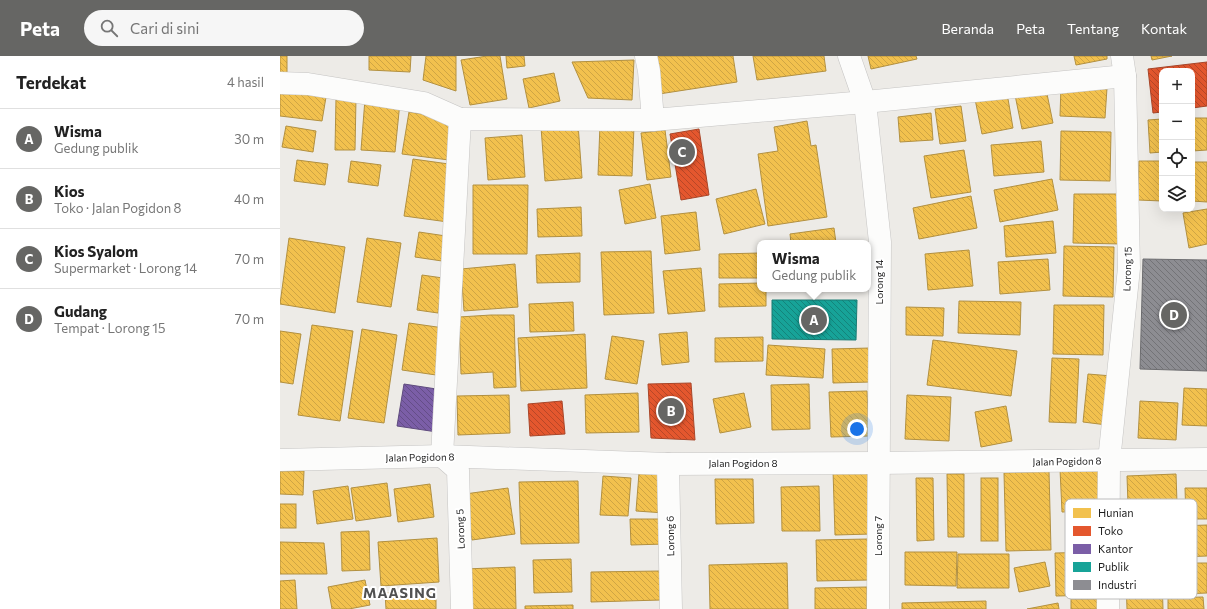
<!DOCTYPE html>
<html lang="id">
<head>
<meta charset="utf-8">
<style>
	body { margin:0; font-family:Commissioner,sans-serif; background:#f6f6f6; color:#222 }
	.controls { position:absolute; right:12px; top:12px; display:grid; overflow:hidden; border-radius:8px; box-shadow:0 4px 16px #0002 }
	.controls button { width:36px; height:36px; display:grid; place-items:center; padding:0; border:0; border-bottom:1px solid #e0e0e0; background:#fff; color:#222; font:20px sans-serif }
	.you { position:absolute; left:577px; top:373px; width:14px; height:14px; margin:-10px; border:3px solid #fff; border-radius:50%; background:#1a73e8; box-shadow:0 0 0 6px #1a73e833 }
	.badge { display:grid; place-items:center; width:26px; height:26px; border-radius:50%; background:#666664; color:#fff; font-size:13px; font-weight:700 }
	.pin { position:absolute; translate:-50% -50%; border:2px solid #fff; box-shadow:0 1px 4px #0006 }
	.popup { position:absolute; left:477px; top:184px; width:114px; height:52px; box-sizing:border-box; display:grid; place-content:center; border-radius:8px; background:#fff; filter:drop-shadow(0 1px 3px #0005); font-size:13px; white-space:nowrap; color:#767676 }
	.popup b { font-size:15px; color:#222 }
	.popup::after { content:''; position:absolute; left:50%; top:100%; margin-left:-8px; border:8px solid transparent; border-top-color:#fff }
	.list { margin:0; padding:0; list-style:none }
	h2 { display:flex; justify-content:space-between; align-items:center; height:52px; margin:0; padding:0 16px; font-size:17px }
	h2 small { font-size:13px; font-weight:400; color:#767676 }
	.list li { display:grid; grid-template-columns:26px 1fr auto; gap:12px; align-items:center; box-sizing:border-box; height:60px; padding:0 16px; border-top:1px solid #e0e0e0 }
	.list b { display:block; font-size:15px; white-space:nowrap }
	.list p { margin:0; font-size:13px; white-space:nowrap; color:#767676 }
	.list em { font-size:13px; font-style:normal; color:#767676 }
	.icon { flex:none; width:22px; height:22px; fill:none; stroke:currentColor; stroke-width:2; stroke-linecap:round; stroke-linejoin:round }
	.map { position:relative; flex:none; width:927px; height:553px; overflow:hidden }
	header { display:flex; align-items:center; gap:24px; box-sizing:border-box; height:56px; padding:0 20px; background:#666664; color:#fff }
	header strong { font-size:19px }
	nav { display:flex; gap:22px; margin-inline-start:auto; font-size:14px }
	.search { width:280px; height:36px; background:#f6f6f6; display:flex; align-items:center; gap:10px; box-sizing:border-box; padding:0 14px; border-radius:22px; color:#767676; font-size:15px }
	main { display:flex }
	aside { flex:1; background:#fff }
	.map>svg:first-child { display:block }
	.homes { fill:url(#homes-back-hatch); stroke:#b29040 }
	.shops { fill:url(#shops-back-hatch); stroke:#a94629 }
	.offices { fill:url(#offices-back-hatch); stroke:#5f4b7e }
	.public { fill:url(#public-back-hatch); stroke:#197b73 }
	.industry { fill:url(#industry-back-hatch); stroke:#6c6c6f }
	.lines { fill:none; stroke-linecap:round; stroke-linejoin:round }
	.street-casing { stroke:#c5c4c3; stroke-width:23 }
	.street { stroke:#fcfcfb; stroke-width:22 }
	.labels { text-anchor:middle; stroke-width:4; stroke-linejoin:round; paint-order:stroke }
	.street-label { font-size:10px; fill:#1e1e1e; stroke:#fff }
	.district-label { font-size:14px; font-weight:bold; letter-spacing:1px; fill:#515151; stroke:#fff }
	.key { fill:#fff; stroke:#bcbcbc; stroke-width:1 }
	.key-label { font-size:11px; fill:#1e1e1e }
</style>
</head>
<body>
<header>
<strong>Peta</strong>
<div class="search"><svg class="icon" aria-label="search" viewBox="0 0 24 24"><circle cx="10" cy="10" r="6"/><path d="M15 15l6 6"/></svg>Cari di sini</div>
<nav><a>Beranda</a><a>Peta</a><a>Tentang</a><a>Kontak</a></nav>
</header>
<main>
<aside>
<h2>Terdekat<small>4 hasil</small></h2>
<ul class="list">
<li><span class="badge">A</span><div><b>Wisma</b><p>Gedung publik</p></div><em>30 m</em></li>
<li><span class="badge">B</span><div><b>Kios</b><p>Toko · Jalan Pogidon 8</p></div><em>40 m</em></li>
<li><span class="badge">C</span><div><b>Kios Syalom</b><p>Supermarket · Lorong 14</p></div><em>70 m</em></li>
<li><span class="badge">D</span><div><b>Gudang</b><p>Tempat · Lorong 15</p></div><em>70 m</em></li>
</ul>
</aside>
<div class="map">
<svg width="927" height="553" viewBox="0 0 927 553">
	<defs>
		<pattern id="homes-back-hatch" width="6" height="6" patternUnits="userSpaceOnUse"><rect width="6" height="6" fill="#f2c14e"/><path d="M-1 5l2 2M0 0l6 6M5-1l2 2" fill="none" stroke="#cfa544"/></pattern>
		<pattern id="shops-back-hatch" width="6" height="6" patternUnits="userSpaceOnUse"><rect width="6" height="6" fill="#e4572e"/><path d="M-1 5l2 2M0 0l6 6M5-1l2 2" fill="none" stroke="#b84727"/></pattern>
		<pattern id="offices-back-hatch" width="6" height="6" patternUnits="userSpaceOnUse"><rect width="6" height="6" fill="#7b5ea7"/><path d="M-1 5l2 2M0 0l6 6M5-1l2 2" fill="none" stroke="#644d87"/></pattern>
		<pattern id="public-back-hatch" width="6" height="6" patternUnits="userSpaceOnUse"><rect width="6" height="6" fill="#17a398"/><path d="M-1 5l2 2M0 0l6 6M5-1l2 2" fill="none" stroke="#14847b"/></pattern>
		<pattern id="industry-back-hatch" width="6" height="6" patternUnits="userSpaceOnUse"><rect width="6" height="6" fill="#8d8d92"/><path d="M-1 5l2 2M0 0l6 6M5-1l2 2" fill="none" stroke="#737377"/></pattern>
	</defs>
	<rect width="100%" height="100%" fill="#edebe7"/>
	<g class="homes">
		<rect x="0" y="0" width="7" height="18"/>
		<polygon points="89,0 131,0 130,16 89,14"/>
		<polygon points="146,0 176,0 176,35 143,24"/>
		<polygon points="207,0 220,0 227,43 190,49 181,4"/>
		<polygon points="226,0 244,0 245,10 227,12"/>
		<polygon points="373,0 453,0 457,26 379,38"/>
		<polygon points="473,0 544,0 546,15 477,24"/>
		<polygon points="588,0 636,0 637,3 591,13"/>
		<polygon points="794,0 827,0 827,3 796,9"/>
		<polygon points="871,0 892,0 872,4"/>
		<polygon points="354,4 352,44 308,42 292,6"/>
		<polygon points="274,17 280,45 249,52 243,23"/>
		<polygon points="781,30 827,32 825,62 780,60"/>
		<polygon points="766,33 773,67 742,73 735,39"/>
		<polygon points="0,34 46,41 42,65 0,60"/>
		<polygon points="727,37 733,72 702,78 695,43"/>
		<polygon points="56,42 76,42 75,94 55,94"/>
		<polygon points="85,43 120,46 115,96 81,94"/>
		<polygon points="681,50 686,85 660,88 655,53"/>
		<polygon points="129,56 175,63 169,104 122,98"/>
		<polygon points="651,57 653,84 620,86 618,61"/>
		<polygon points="912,62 927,62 927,94 912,95"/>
		<polygon points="882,63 882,96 870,97 868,64"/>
		<polygon points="527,65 531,90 536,89 547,161 488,170 478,98 498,95 494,71"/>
		<polygon points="298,68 302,122 265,125 261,71"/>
		<polygon points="320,69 354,70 352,120 318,119"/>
		<polygon points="6,70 36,75 33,96 2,91"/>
		<polygon points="385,74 391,121 367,124 361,77"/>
		<polygon points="781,75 831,76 830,125 780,124"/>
		<polygon points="242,79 245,121 208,124 205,82"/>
		<polygon points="761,85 764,116 714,120 711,89"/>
		<polygon points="684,94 691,136 651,142 644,100"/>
		<polygon points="133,103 176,109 168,166 124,160"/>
		<polygon points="17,104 48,108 45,129 14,125"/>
		<polygon points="71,105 101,109 98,130 68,126"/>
		<polygon points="859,105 882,105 882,145 858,144"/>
		<polygon points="912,106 927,106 927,146 912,145"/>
		<polygon points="772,123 778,154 720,166 714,134"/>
		<polygon points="370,128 376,162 345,168 339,134"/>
		<polygon points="193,129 248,129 247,198 193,198"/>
		<polygon points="476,133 485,168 444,178 436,143"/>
		<polygon points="794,138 843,138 842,188 793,187"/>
		<polygon points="691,140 697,172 639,183 633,152"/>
		<polygon points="301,151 302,180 258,181 257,153"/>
		<polygon points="927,153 927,188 909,192 903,157"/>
		<polygon points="416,156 420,194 385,198 381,160"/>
		<polygon points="773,165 776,197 726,201 724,170"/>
		<polygon points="554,172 556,187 511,187 510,178"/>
		<polygon points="139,176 166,180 162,205 135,201"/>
		<polygon points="9,182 65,191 55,257 0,248"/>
		<polygon points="87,182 121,187 111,251 77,246"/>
		<polygon points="784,190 834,191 833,241 783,240"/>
		<polygon points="689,194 693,230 648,234 645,198"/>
		<polygon points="371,195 374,257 324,259 321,196"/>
		<polygon points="300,197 300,226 257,227 256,199"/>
		<polygon points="480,197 480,222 439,222 439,198"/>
		<polygon points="768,203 770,234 720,238 718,206"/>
		<polygon points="235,208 238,251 184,255 181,213"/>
		<polygon points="421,212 425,255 388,258 383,215"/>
		<polygon points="142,219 163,222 158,257 137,254"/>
		<polygon points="480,227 480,233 486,233 486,250 439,251 439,228"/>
		<polygon points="679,245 741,246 740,279 678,277"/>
		<polygon points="293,246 294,275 250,276 249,248"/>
		<polygon points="774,249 824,249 823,299 773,298"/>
		<polygon points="626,251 664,252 663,280 626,279"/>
		<polygon points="211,259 234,259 236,331 214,332 213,316 181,318 179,261"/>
		<polygon points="129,267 164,272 156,319 122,314"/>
		<polygon points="32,269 73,275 60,365 18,359"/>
		<polygon points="82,273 117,279 104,367 68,362"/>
		<polygon points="0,275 21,278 13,328 0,326"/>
		<polygon points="407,276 409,306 382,309 379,278"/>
		<polygon points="305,278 307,332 241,335 238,282"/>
		<polygon points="332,280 364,285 357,328 325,323"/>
		<polygon points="483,281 483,305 435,306 435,282"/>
		<polygon points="653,284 737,295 731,340 647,329"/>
		<polygon points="488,289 545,293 543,322 486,319"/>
		<polygon points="590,292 591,326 553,327 552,293"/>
		<polygon points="772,302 799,303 796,367 769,366"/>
		<polygon points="808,318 832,320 827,369 803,366"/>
		<polygon points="529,328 530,373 492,374 491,329"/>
		<polygon points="904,332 927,333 927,370 902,369"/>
		<polygon points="587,335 589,380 551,381 549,336"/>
		<polygon points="358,337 359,376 306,377 305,339"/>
		<polygon points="464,337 471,371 440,377 433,343"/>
		<polygon points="229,339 230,377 178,379 177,340"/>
		<polygon points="627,339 671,341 669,385 625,383"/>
		<polygon points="860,345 898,347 896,384 858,382"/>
		<polygon points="726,350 732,385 701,391 695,356"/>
		<polygon points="825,412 826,455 782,456 780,413"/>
		<polygon points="591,413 592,478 555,479 553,414"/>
		<polygon points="0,415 24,415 23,439 0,438"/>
		<polygon points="769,415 771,494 726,495 724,417"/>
		<polygon points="359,417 387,419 385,457 356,455"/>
		<polygon points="667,418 684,418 684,481 668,481"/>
		<polygon points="896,418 898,475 849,476 847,420"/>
		<polygon points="323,420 351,422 348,460 320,459"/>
		<polygon points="636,422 653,422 654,484 637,485"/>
		<rect x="701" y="422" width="17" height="63"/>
		<polygon points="435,423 473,423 474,467 436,468"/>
		<polygon points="298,425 299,487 241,488 239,426"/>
		<polygon points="107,427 111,460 76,465 71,432"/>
		<polygon points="150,428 154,461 118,466 114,433"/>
		<polygon points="68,430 73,463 37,468 33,435"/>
		<polygon points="539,430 540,475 502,475 501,431"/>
		<polygon points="228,432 235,478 192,484 185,438"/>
		<polygon points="905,432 927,432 927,463 906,463"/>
		<rect x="0" y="448" width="16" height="24"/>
		<polygon points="822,458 827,482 796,488 791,464"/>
		<polygon points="350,463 385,463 385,488 351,489"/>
		<polygon points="927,469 927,500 900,501 899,470"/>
		<polygon points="89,475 90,514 62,515 61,476"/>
		<polygon points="157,482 159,526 101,530 98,486"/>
		<polygon points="588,483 589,524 537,525 536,484"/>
		<polygon points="885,483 886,514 850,515 849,484"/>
		<polygon points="0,486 44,487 47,518 0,518"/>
		<polygon points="625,496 677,496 676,530 625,529"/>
		<polygon points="819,496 820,539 776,540 775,497"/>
		<polygon points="678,498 729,498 729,532 677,532"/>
		<polygon points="291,503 292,536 254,537 253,504"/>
		<polygon points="765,506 770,530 739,536 734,512"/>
		<polygon points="507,507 508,553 430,553 429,509"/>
		<polygon points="901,507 927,507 927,537 902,538"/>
		<polygon points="235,511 236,553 186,553 185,513"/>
		<polygon points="380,515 381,544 311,546 311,516"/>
		<polygon points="882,522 883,553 847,553 846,524"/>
		<polygon points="15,524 17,553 0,553 0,525"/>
		<polygon points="85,524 90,549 69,553 52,553 48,531"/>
		<polygon points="587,531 587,553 535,553 535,532"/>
		<polygon points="156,536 156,553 106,553 105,537"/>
		<polygon points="923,541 924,553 888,553 888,542"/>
		<rect x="791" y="543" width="32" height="10"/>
		<polygon points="706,545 706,553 622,553 622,547"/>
		<polygon points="778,547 779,553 747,553"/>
		<polygon points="293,549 293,553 245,553 245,550"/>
	</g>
	<g class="shops">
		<polygon points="927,6 927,50 912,52 912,15 882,15 882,56 873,57 868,13"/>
		<polygon points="419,73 429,139 401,144 390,78"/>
		<polygon points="411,327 415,384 371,382 368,328"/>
		<polygon points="282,345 285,378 250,380 248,348"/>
	</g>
	<polygon class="offices" points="124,328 163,334 157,376 117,370"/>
	<polygon class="public" points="492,244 577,244 576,284 492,283"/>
	<polygon class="industry" points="863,203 927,204 927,315 860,313"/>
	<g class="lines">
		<g class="street-casing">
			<g id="street">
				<polyline points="366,0 369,15 373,64"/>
				<polyline points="569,0 585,46 600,186 598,553"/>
				<polyline points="0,27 28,28 144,47 180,63"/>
				<polyline points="0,404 162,400 388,408 598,407 927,403"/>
				<polyline points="388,408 391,553"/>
				<polyline points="182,553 178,414 162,400 180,63 373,64 585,46 845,20"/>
				<polyline points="828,553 829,405 849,212 845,20 842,0"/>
			</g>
		</g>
		<use href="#street" class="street"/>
	</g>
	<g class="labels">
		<g class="street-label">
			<text transform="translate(847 213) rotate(-88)" y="4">Lorong 15</text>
			<text transform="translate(599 226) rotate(-90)" y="4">Lorong 14</text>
			<text transform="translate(140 401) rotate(-1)" y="4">Jalan Pogidon 8</text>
			<text transform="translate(787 405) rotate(-1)" y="4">Jalan Pogidon 8</text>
			<text x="463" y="411">Jalan Pogidon 8</text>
			<text transform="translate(180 473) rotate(-92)" y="4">Lorong 5</text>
			<text transform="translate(390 480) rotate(-91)" y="4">Lorong 6</text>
			<text transform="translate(598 480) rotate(-90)" y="4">Lorong 7</text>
		</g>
		<g class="district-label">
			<text x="120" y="542">MAASING</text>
		</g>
	</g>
	<rect x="785" y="443" width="132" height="100" rx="6" class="key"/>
	<rect x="793" y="452" width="18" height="10" fill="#f2c14e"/>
	<rect x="793" y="470" width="18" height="10" fill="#e4572e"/>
	<rect x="793" y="488" width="18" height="10" fill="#7b5ea7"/>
	<rect x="793" y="506" width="18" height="10" fill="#17a398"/>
	<rect x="793" y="524" width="18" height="10" fill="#8d8d92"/>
	<g class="key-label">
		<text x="818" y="461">Hunian</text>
		<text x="818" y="479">Toko</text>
		<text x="818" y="497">Kantor</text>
		<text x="818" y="515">Publik</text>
		<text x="818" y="533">Industri</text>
	</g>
</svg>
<div class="controls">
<button>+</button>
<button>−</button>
<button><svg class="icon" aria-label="locate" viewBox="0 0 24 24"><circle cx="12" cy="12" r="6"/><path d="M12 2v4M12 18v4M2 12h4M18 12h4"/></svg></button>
<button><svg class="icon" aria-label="layers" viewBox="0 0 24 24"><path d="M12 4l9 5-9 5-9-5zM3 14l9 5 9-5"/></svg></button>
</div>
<div class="you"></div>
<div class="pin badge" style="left:534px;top:264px">A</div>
<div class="popup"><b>Wisma</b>Gedung publik</div>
<div class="pin badge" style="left:391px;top:355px">B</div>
<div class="pin badge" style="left:402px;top:96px">C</div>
<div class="pin badge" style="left:894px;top:259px">D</div>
</div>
</main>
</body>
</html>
